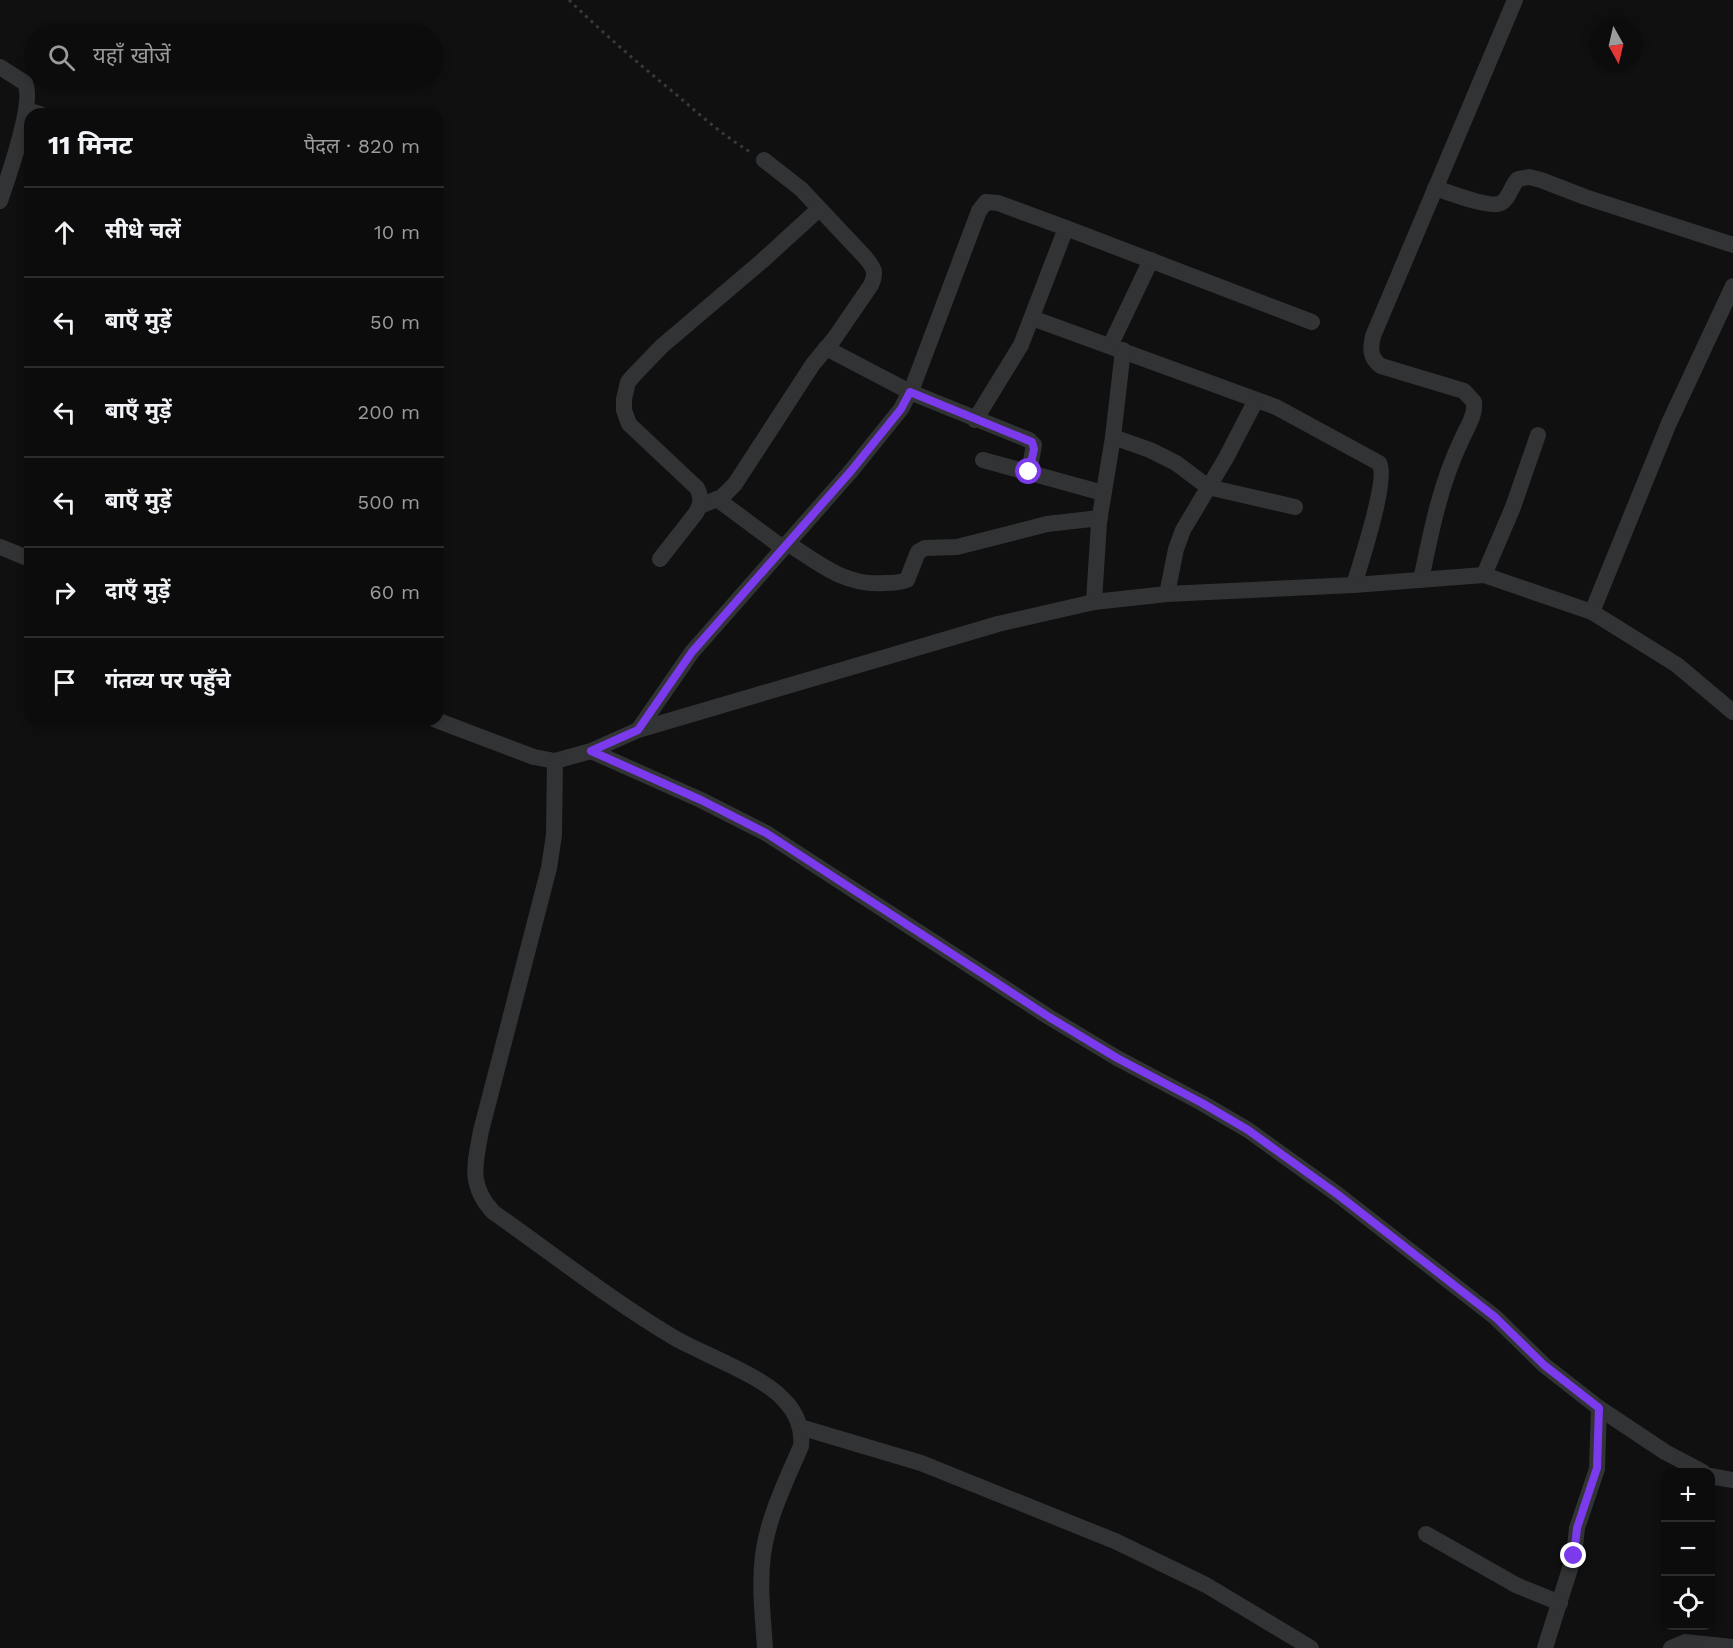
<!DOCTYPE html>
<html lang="hi">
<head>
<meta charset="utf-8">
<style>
	body { margin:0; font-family:"Work Sans","Noto Sans Devanagari",sans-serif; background:#1a1a1b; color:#f1f3f6 }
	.controls { position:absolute; right:18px; bottom:18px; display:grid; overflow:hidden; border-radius:12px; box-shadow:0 3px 9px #0003 }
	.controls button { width:54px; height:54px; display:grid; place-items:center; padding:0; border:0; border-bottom:2px solid #2c2c2e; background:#0c0c0d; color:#f1f3f6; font:30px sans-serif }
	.compass { position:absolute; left:1589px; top:18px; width:54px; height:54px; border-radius:50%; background:#0c0c0d; box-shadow:0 3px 9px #0003; rotate:172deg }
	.stop { position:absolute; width:18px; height:18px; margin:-14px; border:4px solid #7c3aed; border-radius:50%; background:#fff }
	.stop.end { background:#7c3aed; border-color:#fff; box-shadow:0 2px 6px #0008 }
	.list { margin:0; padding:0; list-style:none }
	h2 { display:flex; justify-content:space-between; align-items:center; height:78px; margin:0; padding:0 24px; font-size:26px }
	h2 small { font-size:20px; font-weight:400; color:#9a9b9d }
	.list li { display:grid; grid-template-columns:39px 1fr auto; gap:18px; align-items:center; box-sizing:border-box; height:90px; padding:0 24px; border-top:2px solid #2c2c2e }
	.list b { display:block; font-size:22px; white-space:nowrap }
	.list em { font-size:20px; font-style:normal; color:#9a9b9d }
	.icon { flex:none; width:33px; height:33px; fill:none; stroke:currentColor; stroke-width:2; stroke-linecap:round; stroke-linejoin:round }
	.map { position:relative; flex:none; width:1733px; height:1648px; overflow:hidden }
	.search { position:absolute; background:#0c0c0d; box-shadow:0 3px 9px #0003; left:24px; top:24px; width:420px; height:66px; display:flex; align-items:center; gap:15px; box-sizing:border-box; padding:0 21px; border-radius:33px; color:#9a9b9d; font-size:22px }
	.panel { position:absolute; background:#0c0c0d; box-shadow:0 3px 9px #0003; left:24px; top:108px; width:420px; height:618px; border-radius:18px }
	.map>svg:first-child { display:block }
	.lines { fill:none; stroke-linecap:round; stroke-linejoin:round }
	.path { stroke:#373a3c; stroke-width:3; stroke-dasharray:3 4.5; stroke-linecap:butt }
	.minor { stroke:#313335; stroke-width:16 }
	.route { stroke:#7c3aed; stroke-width:8 }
</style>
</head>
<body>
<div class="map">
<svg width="1733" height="1648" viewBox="0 0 1733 1648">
	<rect width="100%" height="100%" fill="#101011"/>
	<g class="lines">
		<path class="path" d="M569,0C604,34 640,65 678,96C701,116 725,137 752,153"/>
		<g class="minor">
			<path d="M0,67L25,83C35,103 8,177 0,201"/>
			<polyline points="26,110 40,114"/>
			<path d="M1435,188C1448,192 1491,209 1501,203C1509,199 1511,186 1518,179L1529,177L1541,180L1585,197L1733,245"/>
			<path d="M1032,318L1276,407L1379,463C1389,477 1360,565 1354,585"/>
			<polyline points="1110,346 1151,260"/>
			<polyline points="826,348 910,392 1029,440 1034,445 1029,472"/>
			<polyline points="975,420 1021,345 1066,228"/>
			<polyline points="1113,437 1150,450 1176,463 1208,487 1295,507"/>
			<polyline points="983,460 1103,493"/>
			<polyline points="717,499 783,548"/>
			<path d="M700,506L722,497L735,484L813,364L834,339L871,285C877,272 874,268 865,257L801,189L764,160"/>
			<path d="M787,543C819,563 844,586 884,583C892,583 900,583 907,580L918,552L925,548L957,547L1047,524L1100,518"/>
			<polyline points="0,547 30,559"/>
			<path d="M660,559L696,513C701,504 702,498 697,488L629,424L624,410V399L628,382L634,375L662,346L762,261L819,209"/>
			<polyline points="1484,575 1513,507 1538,435"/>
			<path d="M1421,580C1431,532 1440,485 1461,441C1466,429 1476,415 1474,402L1464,391L1381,366C1370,358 1370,349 1373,336L1515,0"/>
			<polyline points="1167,594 1176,549 1183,530 1226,458 1256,400"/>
			<polyline points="1094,602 1099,522 1113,437 1123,350"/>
			<polyline points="1592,612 1669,423 1733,286"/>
			<polyline points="436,720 534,757 555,761 591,751 638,730 998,624 1094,602 1167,594 1354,585 1484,575 1592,612 1677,665 1733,712"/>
			<polyline points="638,730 692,652 851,471 901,409 913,386 979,211 986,202 998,203 1066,228 1312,322"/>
			<polyline points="591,751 701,800 766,833 1049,1017 1117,1058 1202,1103 1248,1130 1337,1194 1495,1317 1544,1365 1599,1408 1597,1469 1577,1528 1574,1556 1545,1648"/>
			<path d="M555,761L554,835L549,868L481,1131C475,1164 468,1185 493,1212C553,1254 611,1300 673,1337C704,1355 762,1375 784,1400C796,1412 803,1429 801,1446C786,1481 768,1517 763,1555C759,1586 763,1617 765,1648"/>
			<polyline points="1599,1408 1665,1452 1703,1472"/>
			<polyline points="800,1427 921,1463 1115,1541 1206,1585 1311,1648"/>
			<polyline points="1710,1476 1733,1480"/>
			<polyline points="1426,1534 1516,1585 1560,1603"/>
			<polyline points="1671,1648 1685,1642 1733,1647"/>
		</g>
	</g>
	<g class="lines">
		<polyline class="route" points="1029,472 1034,449 1032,442 910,392 901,409 851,471 692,652 638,730 591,751 701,800 766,833 1049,1017 1117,1058 1202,1103 1248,1130 1337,1194 1495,1317 1544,1365 1599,1408 1597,1468 1577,1528 1574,1556"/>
	</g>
</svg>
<div class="controls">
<button>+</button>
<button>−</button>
<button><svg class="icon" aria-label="locate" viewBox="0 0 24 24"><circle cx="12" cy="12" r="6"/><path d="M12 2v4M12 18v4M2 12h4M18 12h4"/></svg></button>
</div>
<svg class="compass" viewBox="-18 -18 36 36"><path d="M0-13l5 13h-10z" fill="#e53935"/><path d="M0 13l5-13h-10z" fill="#9a9b9d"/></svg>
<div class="stop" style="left:1029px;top:472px"></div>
<div class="stop end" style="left:1574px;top:1556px"></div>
<div class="search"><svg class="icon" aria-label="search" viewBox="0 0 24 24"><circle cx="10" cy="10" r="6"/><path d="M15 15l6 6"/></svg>यहाँ खोजें</div>
<section class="panel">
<h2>11 मिनट<small>पैदल · 820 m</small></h2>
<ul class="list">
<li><svg class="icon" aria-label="ahead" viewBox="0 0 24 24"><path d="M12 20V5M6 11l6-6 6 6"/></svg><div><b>सीधे चलें</b></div><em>10 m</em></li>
<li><svg class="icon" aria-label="left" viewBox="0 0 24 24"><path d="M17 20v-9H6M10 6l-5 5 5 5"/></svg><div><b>बाएँ मुड़ें</b></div><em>50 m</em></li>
<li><svg class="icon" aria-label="left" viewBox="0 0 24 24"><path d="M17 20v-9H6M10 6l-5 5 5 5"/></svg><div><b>बाएँ मुड़ें</b></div><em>200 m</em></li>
<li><svg class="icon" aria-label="left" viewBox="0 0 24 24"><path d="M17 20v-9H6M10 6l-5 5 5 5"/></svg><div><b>बाएँ मुड़ें</b></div><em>500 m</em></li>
<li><svg class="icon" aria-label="right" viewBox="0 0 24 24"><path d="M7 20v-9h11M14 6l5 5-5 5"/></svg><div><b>दाएँ मुड़ें</b></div><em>60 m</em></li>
<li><svg class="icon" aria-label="arrive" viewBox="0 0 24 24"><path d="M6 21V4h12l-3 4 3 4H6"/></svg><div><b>गंतव्य पर पहुँचे</b></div></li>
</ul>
</section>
</div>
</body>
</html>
